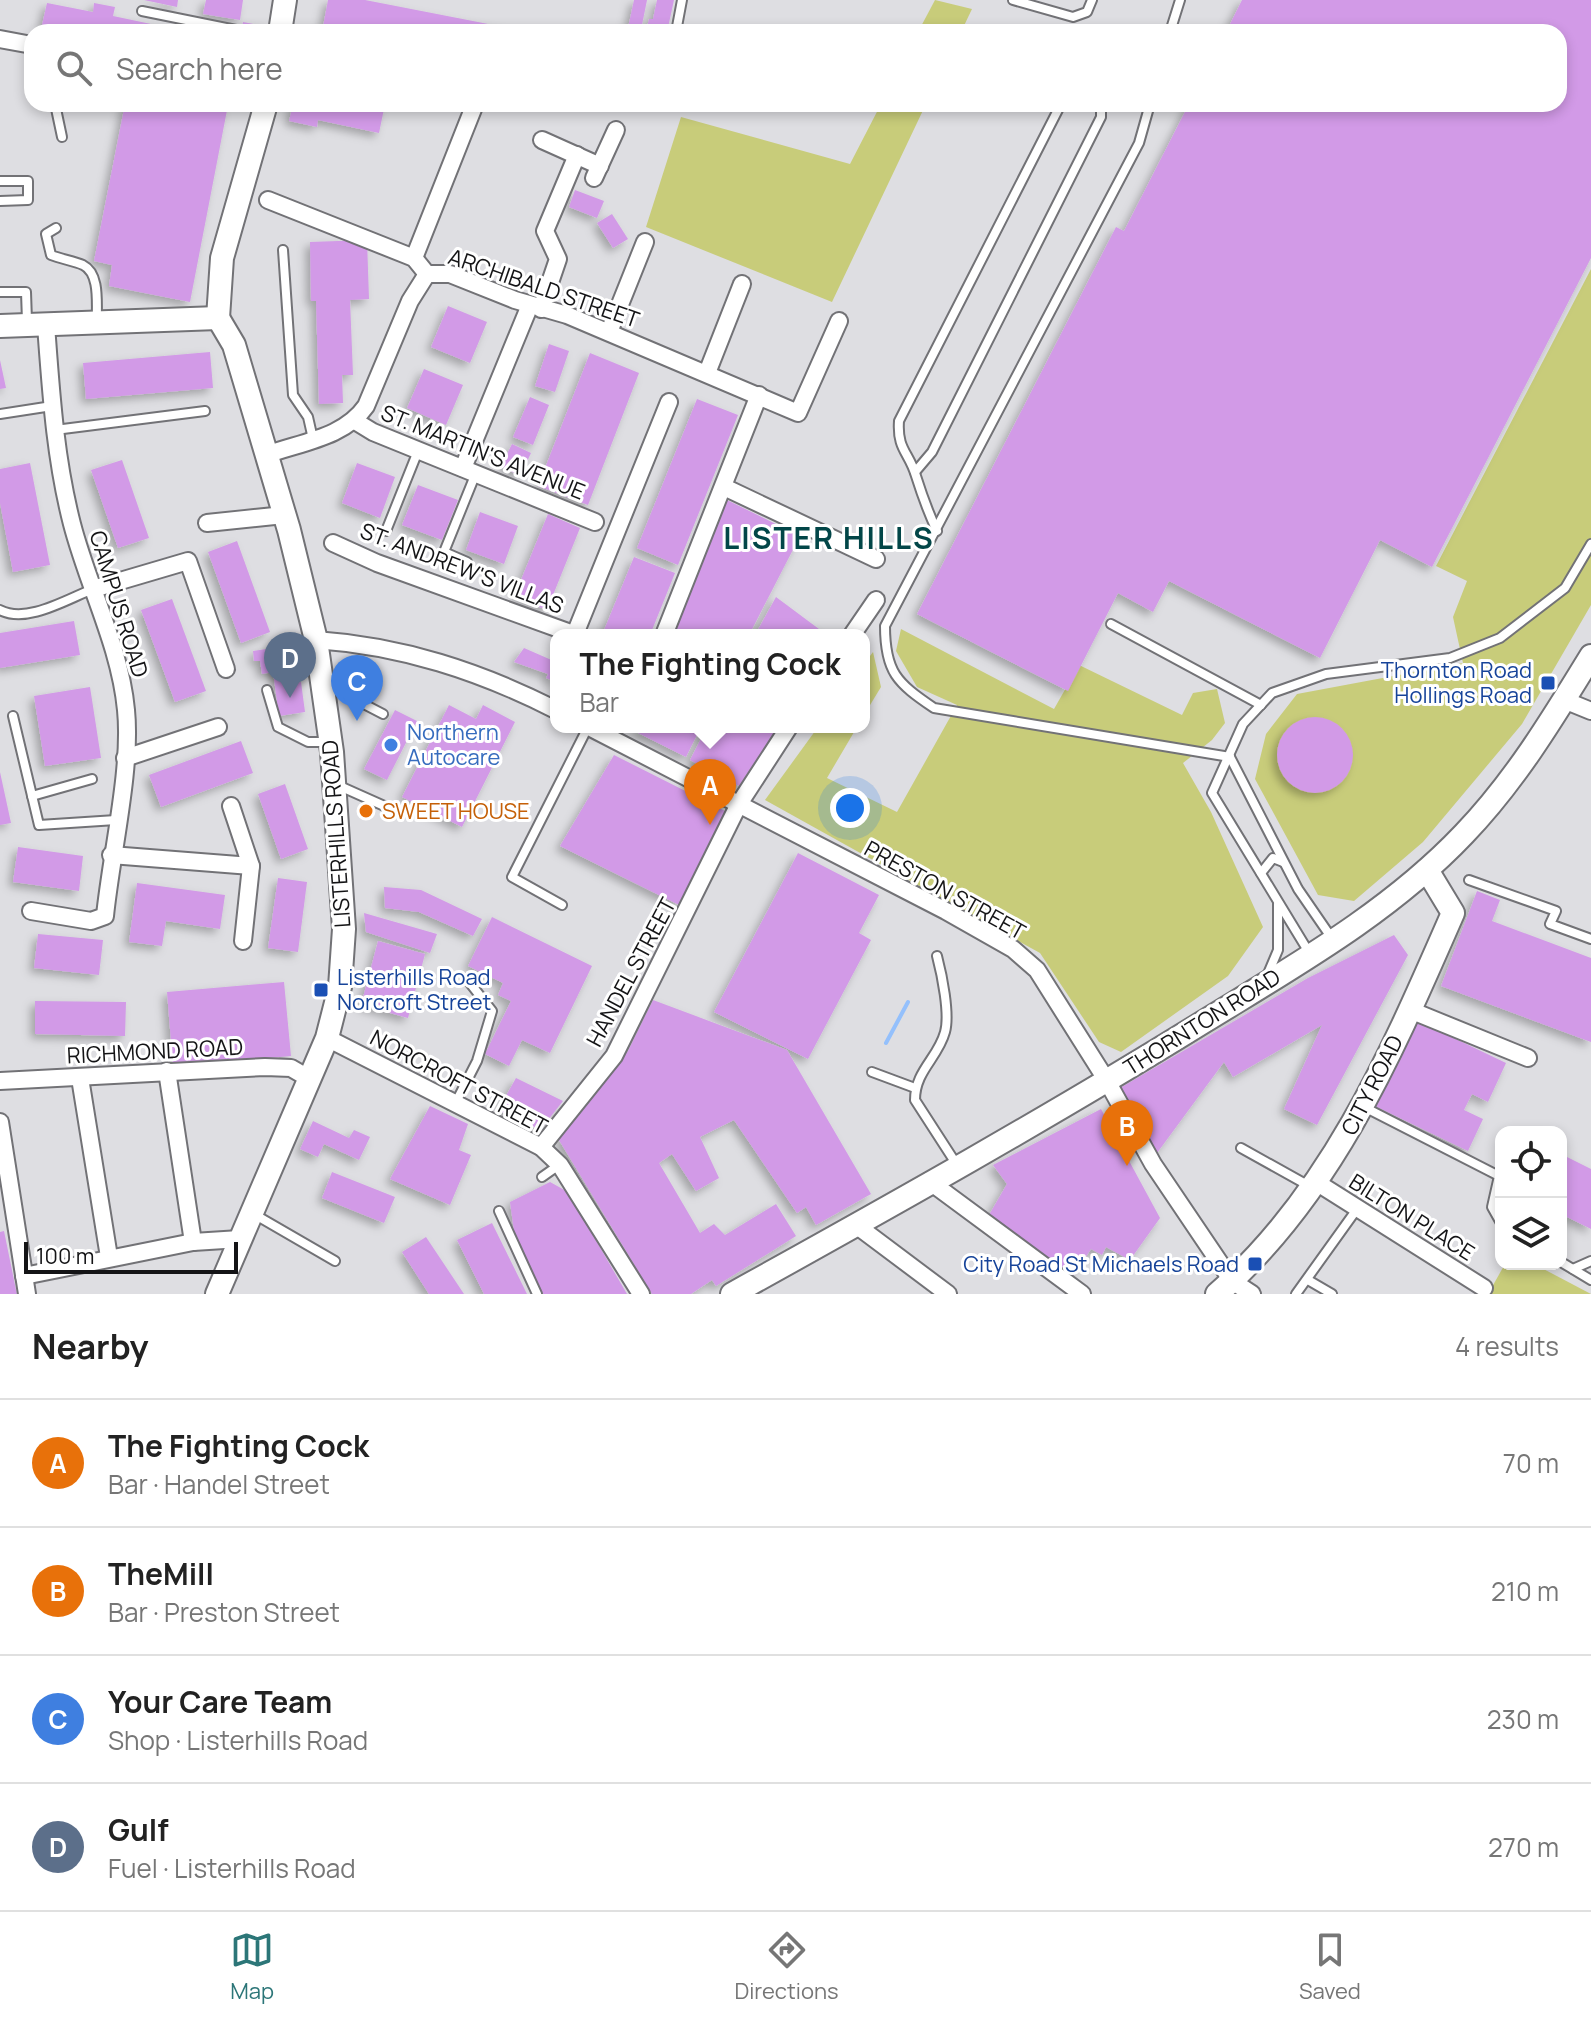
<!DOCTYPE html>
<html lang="en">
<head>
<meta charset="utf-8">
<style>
	body { margin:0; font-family:Manrope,sans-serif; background:#f6f6f6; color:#222 }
	.controls { position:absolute; right:24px; bottom:24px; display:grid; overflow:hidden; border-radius:16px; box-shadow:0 4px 12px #0003 }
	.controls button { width:72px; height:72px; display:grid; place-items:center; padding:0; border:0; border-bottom:2px solid #e0e0e0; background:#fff; color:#222; font:40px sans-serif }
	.scale { position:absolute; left:24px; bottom:20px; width:214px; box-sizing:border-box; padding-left:8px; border:4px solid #141416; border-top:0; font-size:22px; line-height:28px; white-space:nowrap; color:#141416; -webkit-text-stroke:6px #fff; paint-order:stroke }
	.you { position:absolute; left:850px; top:808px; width:28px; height:28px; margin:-20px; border:6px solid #fff; border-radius:50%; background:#1a73e8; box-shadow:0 0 0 12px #1a73e833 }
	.badge { display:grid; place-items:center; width:52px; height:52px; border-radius:50%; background:#2c7678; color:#fff; font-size:26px; font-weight:700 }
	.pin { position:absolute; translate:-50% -66px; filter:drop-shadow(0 2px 4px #0008) }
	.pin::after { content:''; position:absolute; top:42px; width:28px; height:24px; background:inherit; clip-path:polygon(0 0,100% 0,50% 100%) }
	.popup { position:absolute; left:550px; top:629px; width:320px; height:104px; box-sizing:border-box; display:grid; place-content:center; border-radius:16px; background:#fff; filter:drop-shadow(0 2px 6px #0005); font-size:26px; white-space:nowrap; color:#767676 }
	.popup b { font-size:30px; color:#222 }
	.popup::after { content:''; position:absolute; left:50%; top:100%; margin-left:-16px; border:16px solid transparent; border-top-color:#fff }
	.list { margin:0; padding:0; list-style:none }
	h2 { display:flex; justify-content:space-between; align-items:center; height:104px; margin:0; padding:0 32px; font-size:34px }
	h2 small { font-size:26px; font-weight:400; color:#767676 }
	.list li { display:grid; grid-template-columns:52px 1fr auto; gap:24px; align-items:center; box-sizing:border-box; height:128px; padding:0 32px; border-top:2px solid #e0e0e0 }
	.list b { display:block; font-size:30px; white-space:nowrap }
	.list p { margin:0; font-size:26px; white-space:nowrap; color:#767676 }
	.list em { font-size:26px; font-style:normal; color:#767676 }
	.icon { flex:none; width:44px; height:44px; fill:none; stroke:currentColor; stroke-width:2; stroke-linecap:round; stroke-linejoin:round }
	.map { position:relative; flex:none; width:1591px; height:1294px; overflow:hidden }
	.search { position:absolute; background:#fff; box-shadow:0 4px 12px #0003; left:24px; right:24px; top:24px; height:88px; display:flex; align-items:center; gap:20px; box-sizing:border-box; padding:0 28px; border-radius:24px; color:#767676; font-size:30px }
	.sheet { height:616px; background:#fff }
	nav { display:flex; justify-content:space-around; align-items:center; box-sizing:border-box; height:112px; border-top:2px solid #e0e0e0; background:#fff; font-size:22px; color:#767676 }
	nav a { display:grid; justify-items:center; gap:4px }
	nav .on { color:#2c7678 }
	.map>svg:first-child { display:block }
	.green { fill:#c8cc7a }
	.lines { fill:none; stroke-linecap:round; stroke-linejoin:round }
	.stream { stroke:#94c0fc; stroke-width:4 }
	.building { fill:#d29ae7; filter:url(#shadow) }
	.lane-casing { stroke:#727276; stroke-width:12 }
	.street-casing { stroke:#727276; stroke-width:20 }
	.secondary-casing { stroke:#727276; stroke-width:26 }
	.lane { stroke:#fff; stroke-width:8 }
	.street { stroke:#fff; stroke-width:16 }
	.secondary { stroke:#fff; stroke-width:22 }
	.transit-dot { fill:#1a4fb4; stroke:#fff; stroke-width:3 }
	.shop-dot { fill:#3f7fe0; stroke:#fff; stroke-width:3 }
	.food-dot { fill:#e8710a; stroke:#fff; stroke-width:3 }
	.labels { text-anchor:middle; stroke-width:6; stroke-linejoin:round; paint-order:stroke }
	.street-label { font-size:22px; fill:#141416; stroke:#fff }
	.transit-label { font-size:22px; fill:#164399; stroke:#fff; text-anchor:end }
	.shop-label { font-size:22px; fill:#366cbe; stroke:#fff; text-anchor:start }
	.food-label { font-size:22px; fill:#c56008; stroke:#fff; text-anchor:start }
	.district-label { font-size:30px; font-weight:bold; letter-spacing:2px; fill:#024648; stroke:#fff }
</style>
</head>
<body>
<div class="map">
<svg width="1591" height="1294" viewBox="0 0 1591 1294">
	<defs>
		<filter id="shadow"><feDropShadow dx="-4.5" dy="4.5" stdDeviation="4" flood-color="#0004"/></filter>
	</defs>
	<rect width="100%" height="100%" fill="#dedee2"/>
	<g class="green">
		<polygon points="935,0 972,9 961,32 918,32"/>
		<polygon points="881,104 926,104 832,302 646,227 681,117 850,164"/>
		<polygon points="1591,269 1591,605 1522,724 1423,842 1354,901 1318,895 1255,779 1266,734 1297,694 1463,663 1453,617 1467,581 1436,566"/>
		<polygon points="901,629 1054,709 1079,665 1182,715 1193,693 1217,689 1225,723 1212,740 1183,763 1211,812 1263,927 1228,976 1121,1052 1099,1042 1040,953 765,800 818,727 857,727 827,778 897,812 957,705 917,687 896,651"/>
		<polygon points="873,652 881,687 864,715 864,664"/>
		<polygon points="1505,1264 1534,1264 1591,1294 1488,1294"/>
	</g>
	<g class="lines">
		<polyline class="stream" points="886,1043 908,1002"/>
	</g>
	<g class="building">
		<polygon points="144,0 178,0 177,7"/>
		<polygon points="206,0 243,0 240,20 203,14"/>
		<polygon points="328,0 365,0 529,32 322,32"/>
		<polygon points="634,0 647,0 641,30 628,28"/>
		<polygon points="657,0 674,0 667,32 646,31 649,19 653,19"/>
		<polygon points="1242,0 1591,0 1591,258 1432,567 1380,540 1320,658 1169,581 1153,612 1118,593 1068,691 917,614 1116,227 1124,231 1189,104 1559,104 1559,32 1226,32"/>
		<polygon points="47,3 93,12 94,3 115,7 113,16 189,32 81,32 42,25"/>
		<polygon points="243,22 264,26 263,32 241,32"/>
		<polygon points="125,104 228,105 190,302 109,286 112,265 94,261"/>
		<polygon points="293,104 385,104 379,133 318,120 317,127 289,121"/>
		<polygon points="575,190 604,201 597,218 569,207"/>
		<polygon points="612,214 628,239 613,248 597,223"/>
		<polygon points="367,240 369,299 350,300 353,375 342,375 343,403 319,404 316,301 311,301 310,242"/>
		<polygon points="448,306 487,322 470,363 431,347"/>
		<polygon points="549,344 569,351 555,392 535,386"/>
		<polygon points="210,352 213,388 86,399 83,363"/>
		<polygon points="590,353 639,373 588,505 538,486"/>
		<polygon points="0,360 6,388 0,389"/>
		<polygon points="424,369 463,385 446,425 407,408"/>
		<polygon points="530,397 549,405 533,445 513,437"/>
		<polygon points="697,399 738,415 678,565 637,548"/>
		<polygon points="512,444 531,453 520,476 501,466"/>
		<polygon points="122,460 149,538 118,548 91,470"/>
		<polygon points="30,463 50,565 13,572 0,503 0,469"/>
		<polygon points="357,463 395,477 380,518 342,503"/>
		<polygon points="418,485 458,500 442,540 402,525"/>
		<polygon points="727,500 800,536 749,635 674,635"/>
		<polygon points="480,512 518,526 504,564 466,550"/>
		<polygon points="548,514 580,528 547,610 514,597"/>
		<polygon points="237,541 270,632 241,643 208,552"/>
		<polygon points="634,557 675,573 650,635 602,635"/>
		<polygon points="776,597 827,635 755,635"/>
		<polygon points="172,599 206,691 175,702 141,610"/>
		<polygon points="74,621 80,655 0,668 0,633"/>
		<polygon points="280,647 286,684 301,682 305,712 279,716 273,672 262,674 260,661 254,661 253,651"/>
		<polygon points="524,648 556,662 556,682 546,678 548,674 514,662"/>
		<polygon points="90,687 101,758 45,766 34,696"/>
		<polygon points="449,705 476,719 483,705 515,722 462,827 402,797"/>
		<polygon points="395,710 417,721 387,780 364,769"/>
		<circle cx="1315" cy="755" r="38"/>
		<polygon points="638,727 701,727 686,757 636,732"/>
		<polygon points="707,727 779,727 739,786 690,760"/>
		<polygon points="241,741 253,773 161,807 149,775"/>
		<polygon points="614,755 727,812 679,905 560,846"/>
		<polygon points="0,772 11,823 0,825"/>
		<polygon points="285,784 308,849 281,859 258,794"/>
		<polygon points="18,847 83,856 79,891 13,882"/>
		<polygon points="798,853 879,895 859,933 871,940 808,1059 714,1012"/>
		<polygon points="278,878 307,882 298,952 268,948"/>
		<polygon points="137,883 225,895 220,929 166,921 162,946 129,942"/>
		<polygon points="384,887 421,890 482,919 473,936 419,912 385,908"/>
		<polygon points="1477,891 1500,900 1492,921 1591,958 1591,1042 1441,986"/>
		<polygon points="364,913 437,934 430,953 366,932"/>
		<polygon points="492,917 592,966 550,1053 522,1040 509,1066 485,1054 511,1001 498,995 503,983 468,966"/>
		<polygon points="38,934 103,940 99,975 34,968"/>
		<polygon points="1394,935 1408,955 1317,1125 1284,1109 1322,1025 1233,1077 1224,1062 1157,1153 1120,1088 1308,978"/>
		<polygon points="378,941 425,954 408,1018 361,1005"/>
		<polygon points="284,982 291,1056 173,1066 167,992"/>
		<polygon points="653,1000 787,1050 871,1194 816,1225 806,1207 797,1213 734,1120 700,1137 719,1178 696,1191 672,1154 659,1163 700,1233 714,1224 725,1235 776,1204 796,1236 716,1286 712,1280 691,1294 652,1294 559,1140 628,1051"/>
		<polygon points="35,1001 126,1002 125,1036 35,1034"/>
		<polygon points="1416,1020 1506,1063 1488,1102 1472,1094 1464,1110 1483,1119 1468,1151 1375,1106"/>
		<polygon points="516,1078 563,1101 540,1130 498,1110"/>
		<polygon points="430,1106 468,1124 459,1150 471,1155 450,1205 390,1179"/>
		<polygon points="1101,1109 1160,1218 1130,1260 1106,1247 1102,1255 1091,1249 1073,1276 989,1215 1007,1184 993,1165"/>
		<polygon points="313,1121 349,1138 354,1130 370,1137 359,1160 324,1144 318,1157 300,1149"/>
		<polygon points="1565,1156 1591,1169 1591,1229 1561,1214 1561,1164"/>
		<polygon points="332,1172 395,1197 384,1223 322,1198"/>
		<polygon points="550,1182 568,1192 627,1294 543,1294 514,1231 510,1202"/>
		<polygon points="492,1223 527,1294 484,1294 457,1240"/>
		<polygon points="4,1231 16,1290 17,1294 0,1294 0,1232"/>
		<polygon points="426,1237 464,1294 429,1294 402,1252"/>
	</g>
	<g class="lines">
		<g class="lane-casing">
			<g id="lane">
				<polyline points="1013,0 1073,17 1087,12 1092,0"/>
				<polyline points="142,11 241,31"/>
				<polyline points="676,32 682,0"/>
				<polyline points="1170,32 1180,0"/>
				<polyline points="55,104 62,137"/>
				<path d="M1150,104L1139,143L885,626C885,672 897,683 934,708L1230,757"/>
				<polyline points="0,181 28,181 28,200 0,201"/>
				<path d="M56,228L46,234L51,255C61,259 74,261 83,265C101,274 96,306 97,322"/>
				<polyline points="283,250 293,395 308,417 313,439"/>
				<polyline points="0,292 26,292 27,321"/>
				<polyline points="0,414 52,406"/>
				<polyline points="55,430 205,411"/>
				<polyline points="915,472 932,452 1101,117 1101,109 1095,104"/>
				<polyline points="386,531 418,451"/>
				<path d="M937,531C928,512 922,495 916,476C909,452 897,450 899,421L1061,104"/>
				<polyline points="467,562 444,552 476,473"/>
				<path d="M0,610C27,624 67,599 93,589"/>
				<polyline points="1111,624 1261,705"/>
				<polyline points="327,685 383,714"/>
				<polyline points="267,690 278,727 308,742 329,742"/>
				<polyline points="13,716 39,825 116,820"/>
				<polyline points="1230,757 1298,889 1331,937"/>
				<polyline points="335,784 400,813"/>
				<polyline points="32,796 92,779"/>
				<polyline points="1261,873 1273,858 1283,862"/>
				<polyline points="1469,880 1556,911 1550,924 1591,939"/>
				<polyline points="562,905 512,877 588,727"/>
				<polyline points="1310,954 1212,793 1243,724 1272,693 1326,674 1450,658 1500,638 1565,588 1591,544"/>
				<path d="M937,956C942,975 950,1014 945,1032C938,1058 915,1071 915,1100L957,1165"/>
				<polyline points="1267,976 1278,950 1278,904"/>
				<polyline points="872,1072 915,1088"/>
				<polyline points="456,1102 477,1061 492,1011 466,978"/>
				<polyline points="1364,1107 1501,1177"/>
				<polyline points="1241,1148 1311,1187"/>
				<polyline points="1499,1176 1492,1207 1501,1223"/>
				<polyline points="542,1177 559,1165"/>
				<polyline points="499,1211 537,1294"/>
				<polyline points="252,1213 335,1261"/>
				<polyline points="1561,1262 1591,1280"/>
				<polyline points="1573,1269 1591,1261"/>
				<polyline points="1308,1280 1332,1294"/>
				<polyline points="1296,1294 1357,1209"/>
			</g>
		</g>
		<g class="street-casing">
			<g id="street">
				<polyline points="0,39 32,45"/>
				<polyline points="542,140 600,166"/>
				<polyline points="594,178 616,130"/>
				<polyline points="268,200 414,258 427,274"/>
				<polyline points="414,258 475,104"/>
				<polyline points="427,274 450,274 515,300 567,315 798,413 839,321"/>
				<polyline points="541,309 558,259 545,231 577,155"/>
				<polyline points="609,332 645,242"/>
				<polyline points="707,373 742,284"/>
				<polyline points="355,421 373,432 595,522"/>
				<path d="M266,455C301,442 344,438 366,406L410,301L427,274"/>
				<polyline points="463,468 530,305"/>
				<polyline points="724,487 876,559"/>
				<polyline points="207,523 284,515"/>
				<polyline points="333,543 377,563 576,635"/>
				<polyline points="93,589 188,561 226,669"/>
				<polyline points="575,634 669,402"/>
				<polyline points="664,635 759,395"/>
				<polyline points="852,635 876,600"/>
				<path d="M316,640C402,646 479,671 556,710"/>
				<polyline points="1564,700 1591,711"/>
				<polyline points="589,727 946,911 1013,949 1037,970 1107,1081 1153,1164 1232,1281 1252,1294"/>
				<polyline points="125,758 218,727"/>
				<polyline points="111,855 251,866 231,806"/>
				<path d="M31,911L91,921L105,916C111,855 132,769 126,710C120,646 88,586 72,524C55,458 51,392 46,325"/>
				<polyline points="243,941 251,866"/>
				<polyline points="1410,1010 1528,1058"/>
				<polyline points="327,1038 541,1147 560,1165 641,1294"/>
				<polyline points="167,1071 193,1242"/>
				<polyline points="80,1078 109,1257"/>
				<polyline points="0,1081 265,1067 291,1068 310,1079"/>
				<polyline points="0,1122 27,1294"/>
				<polyline points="541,1147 614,1056 739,804 789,727"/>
				<polyline points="929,1181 1082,1294"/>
				<polyline points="1316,1182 1484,1288"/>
				<polyline points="856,1225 948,1294"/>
				<polyline points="24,1276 193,1242 240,1239"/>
			</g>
		</g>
		<g class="secondary-casing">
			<g id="secondary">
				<polyline points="280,32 285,0"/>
				<polyline points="218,318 222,258 266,104"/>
				<polyline points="0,326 218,318"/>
				<polyline points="217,1294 327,1038 340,987 344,929 332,752 316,640 289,530 234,345 218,318"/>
				<path d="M732,1294C891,1206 1050,1117 1205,1021C1296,965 1390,912 1464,834C1515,781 1553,718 1591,656"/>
				<path d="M1217,1294C1332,1194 1393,1050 1453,913L1427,870"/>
			</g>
		</g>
		<use href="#lane" class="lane"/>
		<use href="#street" class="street"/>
		<use href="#secondary" class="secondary"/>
	</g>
	<g class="transit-dot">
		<rect x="1540" y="675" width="16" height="16" rx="4"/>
		<rect x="313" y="982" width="16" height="16" rx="4"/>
		<rect x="1247" y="1256" width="16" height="16" rx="4"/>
	</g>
	<circle class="shop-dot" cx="391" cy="745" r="8"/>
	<circle class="food-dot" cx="366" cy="811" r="8"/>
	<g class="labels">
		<g class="street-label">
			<text transform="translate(544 288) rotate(19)" y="8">ARCHIBALD STREET</text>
			<text transform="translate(483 452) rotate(22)" y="8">ST. MARTIN'S AVENUE</text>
			<text transform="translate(462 568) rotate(21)" y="8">ST. ANDREW'S VILLAS</text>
			<text transform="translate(119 604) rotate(73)" y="8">CAMPUS ROAD</text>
			<text transform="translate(336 834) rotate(-94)" y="8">LISTERHILLS ROAD</text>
			<text transform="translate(945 890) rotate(29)" y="8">PRESTON STREET</text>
			<text transform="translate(631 972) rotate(-62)" y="8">HANDEL STREET</text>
			<text transform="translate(1202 1022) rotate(-32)" y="8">THORNTON ROAD</text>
			<text transform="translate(155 1051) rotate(-3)" y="8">RICHMOND ROAD</text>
			<text transform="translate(459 1082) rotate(28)" y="8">NORCROFT STREET</text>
			<text transform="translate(1372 1085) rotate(-63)" y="8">CITY ROAD</text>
			<text transform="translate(1412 1217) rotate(32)" y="8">BILTON PLACE</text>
		</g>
		<g class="transit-label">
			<text x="1532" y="678">Thornton Road<tspan x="1532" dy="25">Hollings Road</tspan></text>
			<text x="337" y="985" text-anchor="start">Listerhills Road<tspan x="337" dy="25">Norcroft Street</tspan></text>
			<text x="1239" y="1272">City Road St Michaels Road</text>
		</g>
		<g class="shop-label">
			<text x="407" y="740">Northern<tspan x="407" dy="25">Autocare</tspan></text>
		</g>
		<g class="food-label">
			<text x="382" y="819">SWEET HOUSE</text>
		</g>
		<g class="district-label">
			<text x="829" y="549">LISTER HILLS</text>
		</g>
	</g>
</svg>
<div class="controls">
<button><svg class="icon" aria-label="locate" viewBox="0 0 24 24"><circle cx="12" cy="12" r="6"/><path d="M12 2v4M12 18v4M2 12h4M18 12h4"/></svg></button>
<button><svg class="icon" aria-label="layers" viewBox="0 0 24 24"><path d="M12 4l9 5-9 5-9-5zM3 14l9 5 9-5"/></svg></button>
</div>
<div class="scale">100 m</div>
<div class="you"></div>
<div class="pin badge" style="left:710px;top:825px;background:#e8710a">A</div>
<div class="popup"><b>The Fighting Cock</b>Bar</div>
<div class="pin badge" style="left:1127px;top:1166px;background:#e8710a">B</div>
<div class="pin badge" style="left:357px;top:721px;background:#3f7fe0">C</div>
<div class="pin badge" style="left:290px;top:698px;background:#5c6f8a">D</div>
<div class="search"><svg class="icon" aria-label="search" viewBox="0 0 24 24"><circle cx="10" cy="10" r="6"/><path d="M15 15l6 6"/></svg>Search here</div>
</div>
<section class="sheet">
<h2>Nearby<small>4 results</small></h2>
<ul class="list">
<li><span class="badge" style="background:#e8710a">A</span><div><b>The Fighting Cock</b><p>Bar · Handel Street</p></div><em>70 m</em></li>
<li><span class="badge" style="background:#e8710a">B</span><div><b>TheMill</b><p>Bar · Preston Street</p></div><em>210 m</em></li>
<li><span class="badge" style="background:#3f7fe0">C</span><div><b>Your Care Team</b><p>Shop · Listerhills Road</p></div><em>230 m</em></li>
<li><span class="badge" style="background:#5c6f8a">D</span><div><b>Gulf</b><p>Fuel · Listerhills Road</p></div><em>270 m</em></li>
</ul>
</section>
<nav>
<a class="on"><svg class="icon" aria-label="map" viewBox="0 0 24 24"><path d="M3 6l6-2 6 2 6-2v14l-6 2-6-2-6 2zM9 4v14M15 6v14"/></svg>Map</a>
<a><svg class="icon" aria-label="directions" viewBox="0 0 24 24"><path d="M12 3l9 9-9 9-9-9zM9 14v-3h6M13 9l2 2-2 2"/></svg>Directions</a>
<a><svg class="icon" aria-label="saved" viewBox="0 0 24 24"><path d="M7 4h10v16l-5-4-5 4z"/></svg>Saved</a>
</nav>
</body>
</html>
